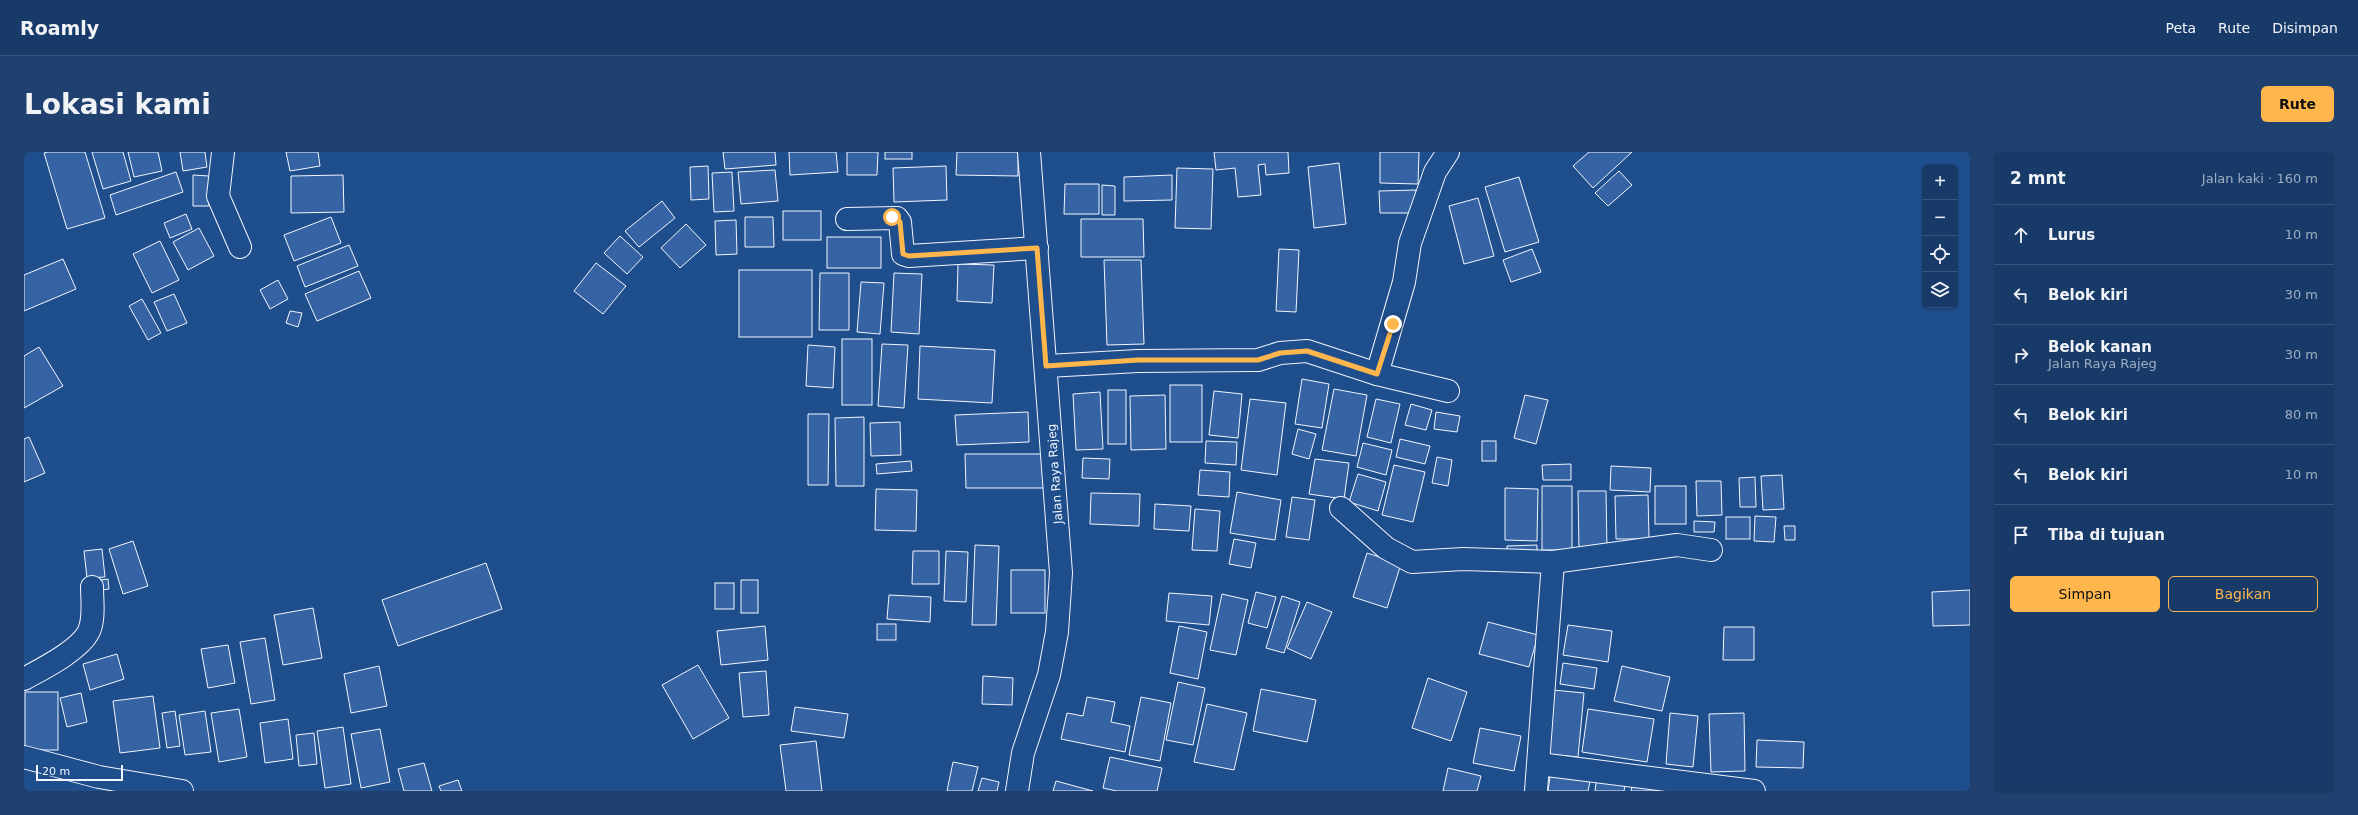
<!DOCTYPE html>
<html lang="id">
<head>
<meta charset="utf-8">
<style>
	body { margin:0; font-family:"DejaVu Sans",sans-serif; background:#20416f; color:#f1f3f6 }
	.controls { position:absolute; right:12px; top:12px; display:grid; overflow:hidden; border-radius:6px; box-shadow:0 1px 3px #0004 }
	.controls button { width:36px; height:36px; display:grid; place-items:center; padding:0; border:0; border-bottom:1px solid #36547d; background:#173a69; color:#f1f3f6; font:20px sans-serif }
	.scale { position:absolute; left:12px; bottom:10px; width:87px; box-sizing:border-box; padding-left:4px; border:2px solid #f2f6ff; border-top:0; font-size:11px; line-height:14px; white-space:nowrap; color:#f2f6ff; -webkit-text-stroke:3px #1f4e8c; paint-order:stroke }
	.stop { position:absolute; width:12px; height:12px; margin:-9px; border:3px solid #ffb74d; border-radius:50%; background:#fff }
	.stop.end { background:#ffb74d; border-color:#fff; box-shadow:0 1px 4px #0008 }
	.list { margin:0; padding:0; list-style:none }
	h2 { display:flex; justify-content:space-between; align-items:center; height:52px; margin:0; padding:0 16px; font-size:17px }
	h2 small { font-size:13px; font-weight:400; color:#9eadc0 }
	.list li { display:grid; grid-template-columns:26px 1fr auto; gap:12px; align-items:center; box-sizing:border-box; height:60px; padding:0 16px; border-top:1px solid #36547d }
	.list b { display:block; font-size:15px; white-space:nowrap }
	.list p { margin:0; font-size:13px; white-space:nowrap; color:#9eadc0 }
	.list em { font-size:13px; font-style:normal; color:#9eadc0 }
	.actions { display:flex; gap:8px; padding:12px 16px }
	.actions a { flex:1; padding:9px 0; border:1px solid #ffb74d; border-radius:6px; text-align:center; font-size:14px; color:#ffb74d }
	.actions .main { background:#ffb74d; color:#111 }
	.icon { flex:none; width:22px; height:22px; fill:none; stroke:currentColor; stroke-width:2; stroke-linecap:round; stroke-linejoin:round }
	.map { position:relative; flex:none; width:1946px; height:639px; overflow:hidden; border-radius:6px }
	header { display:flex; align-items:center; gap:24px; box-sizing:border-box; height:56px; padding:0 20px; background:#173a69; border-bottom:1px solid #36547d }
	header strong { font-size:19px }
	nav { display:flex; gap:22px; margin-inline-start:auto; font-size:14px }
	.intro { display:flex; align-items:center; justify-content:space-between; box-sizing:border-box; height:96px; padding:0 24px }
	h1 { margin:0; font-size:28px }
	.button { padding:10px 18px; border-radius:6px; background:#ffb74d; color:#111; font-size:14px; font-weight:700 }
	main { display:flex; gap:24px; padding:0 24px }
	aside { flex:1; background:#173a69; border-radius:6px; box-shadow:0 1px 3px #0004 }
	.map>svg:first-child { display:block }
	.building { fill:#3563a3; stroke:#f2f6ff }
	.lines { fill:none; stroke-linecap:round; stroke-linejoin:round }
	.minor-casing { stroke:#f2f6ff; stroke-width:24 }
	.secondary-casing { stroke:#f2f6ff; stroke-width:24 }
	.minor { stroke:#1f4e8c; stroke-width:22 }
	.secondary { stroke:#1f4e8c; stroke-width:22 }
	.route { stroke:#ffb74d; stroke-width:5 }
	.labels { text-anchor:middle; stroke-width:3; stroke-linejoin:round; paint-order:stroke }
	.street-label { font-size:12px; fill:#f2f6ff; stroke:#1f4e8c }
</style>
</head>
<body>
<header>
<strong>Roamly</strong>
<nav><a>Peta</a><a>Rute</a><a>Disimpan</a></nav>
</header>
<div class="intro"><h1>Lokasi kami</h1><a class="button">Rute</a></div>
<main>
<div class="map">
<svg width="1946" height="639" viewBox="0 0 1946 639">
	<rect width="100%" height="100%" fill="#1f4e8c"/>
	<g class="building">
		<polygon points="24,0 61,0 81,66 43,77 20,1"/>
		<polygon points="68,0 99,0 107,29 79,37"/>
		<polygon points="104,0 134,0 138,19 110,25"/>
		<polygon points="156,0 181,0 183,15 159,19"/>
		<polygon points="262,0 294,0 296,14 266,19"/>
		<polygon points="699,0 751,0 752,13 701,17"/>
		<polygon points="765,0 812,0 814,20 766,23"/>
		<polygon points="823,0 854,0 853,23 823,23"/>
		<rect x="861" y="0" width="27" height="7"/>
		<polygon points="933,0 994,0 994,24 932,23"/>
		<polygon points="1190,0 1264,0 1265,21 1242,23 1241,12 1234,13 1237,43 1214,45 1211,16 1192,18"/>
		<polygon points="1356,0 1395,0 1394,32 1356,31"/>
		<polygon points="1565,0 1608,0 1569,36 1549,14"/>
		<polygon points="1315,11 1322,72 1290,76 1284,15"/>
		<polygon points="684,14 685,47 667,48 666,15"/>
		<polygon points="922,14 923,48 870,50 869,16"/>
		<polygon points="1153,16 1189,17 1187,77 1151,76"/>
		<polygon points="751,18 754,49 717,52 714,20"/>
		<polygon points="1595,19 1608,33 1584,54 1571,41"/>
		<polygon points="152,20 159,40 92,63 86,43"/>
		<polygon points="708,20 710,59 690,60 688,21"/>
		<polygon points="169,23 185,24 185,54 169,54"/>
		<polygon points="319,23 320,60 267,61 267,24"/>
		<polygon points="1148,23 1148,48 1100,49 1100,25"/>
		<polygon points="1495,25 1515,90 1481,100 1461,35"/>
		<polygon points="1041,32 1075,32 1075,62 1040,62"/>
		<polygon points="1078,33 1091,34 1091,63 1078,63"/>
		<polygon points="1392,38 1392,61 1356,61 1355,39"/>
		<polygon points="1454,46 1470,104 1440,112 1425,54"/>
		<polygon points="638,49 651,66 615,95 601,79"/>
		<rect x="759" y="59" width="38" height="29"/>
		<polygon points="162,62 168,77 146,86 140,71"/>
		<polygon points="307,65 317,91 270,109 260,83"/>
		<polygon points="721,65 749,65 750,95 721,95"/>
		<polygon points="1057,67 1119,67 1120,105 1057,105"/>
		<polygon points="712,68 713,102 692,103 691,69"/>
		<polygon points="662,72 682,93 656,116 637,96"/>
		<polygon points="175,76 190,104 164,118 149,90"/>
		<polygon points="596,84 619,105 603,122 580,101"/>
		<rect x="803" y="85" width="54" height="31"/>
		<polygon points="136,89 155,128 128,141 109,102"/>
		<polygon points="325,93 334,114 281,135 273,114"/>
		<polygon points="1255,97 1275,98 1272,160 1252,159"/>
		<polygon points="1508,97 1517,120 1487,130 1479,108"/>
		<polygon points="39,107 52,137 0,159 0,123"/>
		<polygon points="1080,108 1117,108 1120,192 1083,193"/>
		<polygon points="572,111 602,134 579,162 550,139"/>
		<polygon points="934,112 970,113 968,151 933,149"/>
		<rect x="715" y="118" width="73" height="67"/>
		<polygon points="335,119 347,146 293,169 281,142"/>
		<polygon points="796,121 825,121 825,178 795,178"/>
		<polygon points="870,121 898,122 895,182 867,180"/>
		<polygon points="254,128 264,147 246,157 236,138"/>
		<polygon points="837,130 860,131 856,182 833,180"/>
		<polygon points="150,142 163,171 143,179 130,150"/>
		<polygon points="118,147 137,181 124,188 105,154"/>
		<polygon points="266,159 278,161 274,175 262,171"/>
		<rect x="818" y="187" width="30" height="66"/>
		<polygon points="858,192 884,193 880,256 854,254"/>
		<polygon points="784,193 811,195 809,236 782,234"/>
		<polygon points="896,194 971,198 968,251 894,247"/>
		<polygon points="15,195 39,234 0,256 0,204"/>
		<polygon points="1278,227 1305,232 1298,276 1271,272"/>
		<rect x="1146" y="233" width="32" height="57"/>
		<polygon points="1310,237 1343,243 1332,304 1298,298"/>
		<rect x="1084" y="238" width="18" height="54"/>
		<polygon points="1190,239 1218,242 1214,286 1185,283"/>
		<polygon points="1076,240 1079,297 1052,298 1049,242"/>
		<polygon points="1141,243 1142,297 1107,298 1106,244"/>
		<polygon points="1501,243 1524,248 1512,292 1490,286"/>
		<polygon points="1226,247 1262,251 1253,323 1217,318"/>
		<polygon points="1352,247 1376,252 1367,291 1343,285"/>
		<polygon points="1387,252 1408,258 1402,278 1381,273"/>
		<polygon points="1004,260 1005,290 933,293 931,263"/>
		<polygon points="1412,260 1436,264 1433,280 1410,277"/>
		<polygon points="784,262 805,262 804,333 784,333"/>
		<polygon points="840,265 840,334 812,334 811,266"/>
		<polygon points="876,270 877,303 847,304 846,271"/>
		<polygon points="1274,277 1292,282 1285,307 1268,302"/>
		<polygon points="5,285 21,321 0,330 0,287"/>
		<polygon points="1376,287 1406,294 1401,312 1372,305"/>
		<polygon points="1182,289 1213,290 1212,313 1181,311"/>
		<rect x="1458" y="289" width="14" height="20"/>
		<polygon points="1339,291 1368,298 1362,323 1333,315"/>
		<polygon points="941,302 1021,302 1021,336 942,336"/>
		<polygon points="1413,305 1428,308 1424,334 1408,331"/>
		<polygon points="1059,306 1086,307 1085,327 1058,326"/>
		<polygon points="1291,307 1325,311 1320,347 1285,342"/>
		<polygon points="887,309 888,319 853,322 852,312"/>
		<polygon points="1547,312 1547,328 1519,328 1518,313"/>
		<polygon points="1370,313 1401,320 1389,370 1358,363"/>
		<polygon points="1587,314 1627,316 1626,340 1586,338"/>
		<polygon points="1176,318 1206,320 1205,345 1174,343"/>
		<polygon points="1334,322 1362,330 1354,359 1325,350"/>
		<polygon points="1758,323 1760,357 1739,358 1737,324"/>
		<polygon points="1731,325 1732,355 1716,355 1715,326"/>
		<polygon points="1672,329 1697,329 1698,363 1673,364"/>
		<rect x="1518" y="334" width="30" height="64"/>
		<rect x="1631" y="334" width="31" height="38"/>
		<polygon points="1481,336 1514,337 1513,389 1481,388"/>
		<polygon points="852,337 893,338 892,379 851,378"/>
		<polygon points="1554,339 1582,339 1583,397 1555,398"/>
		<polygon points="1213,340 1257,348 1251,388 1206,381"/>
		<polygon points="1067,341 1116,342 1115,374 1066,372"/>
		<polygon points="1624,343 1625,387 1592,387 1591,344"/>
		<polygon points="1268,345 1291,348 1285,388 1262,385"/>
		<polygon points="1131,352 1167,354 1165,379 1130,377"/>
		<polygon points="1171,357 1196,359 1193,399 1168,398"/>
		<polygon points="1731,364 1752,365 1750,390 1730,389"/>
		<rect x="1702" y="365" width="24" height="22"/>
		<polygon points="1670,369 1691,370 1690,380 1670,380"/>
		<polygon points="1760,374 1771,374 1771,388 1761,388"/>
		<polygon points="1210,387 1232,391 1227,416 1205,412"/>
		<polygon points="109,389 124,434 99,442 85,397"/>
		<polygon points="951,393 975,394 972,473 948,473"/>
		<polygon points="1513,393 1513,405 1483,405 1483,394"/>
		<polygon points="78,397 81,425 63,426 60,399"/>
		<polygon points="889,399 915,399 915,432 888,432"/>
		<polygon points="922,399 944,400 942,450 920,449"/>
		<polygon points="1343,401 1377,412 1363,456 1329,445"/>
		<polygon points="462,411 478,457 374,494 358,448"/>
		<rect x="987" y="418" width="34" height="43"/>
		<polygon points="84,427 85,437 71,439 69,429"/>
		<rect x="717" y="428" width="17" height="33"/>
		<rect x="691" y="431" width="19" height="26"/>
		<polygon points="1946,438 1946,473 1909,474 1908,440"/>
		<polygon points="1232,440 1252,445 1243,476 1224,471"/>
		<polygon points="1145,441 1188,444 1185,473 1142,469"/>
		<polygon points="1198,442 1224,448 1212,503 1186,498"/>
		<polygon points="865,443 907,445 906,470 863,467"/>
		<polygon points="1258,444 1276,450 1260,501 1242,496"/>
		<polygon points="1283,450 1308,460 1287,507 1263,496"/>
		<polygon points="289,456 298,506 259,513 250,463"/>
		<polygon points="1464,470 1514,483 1505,515 1455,502"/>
		<rect x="853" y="472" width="19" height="16"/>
		<polygon points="1544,473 1588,479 1584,510 1539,503"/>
		<polygon points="741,474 744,508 697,513 693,479"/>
		<polygon points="1155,474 1183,480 1174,527 1146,521"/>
		<polygon points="1700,475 1730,475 1730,508 1699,508"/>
		<polygon points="241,486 251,548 227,552 216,490"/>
		<polygon points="204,493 211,531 184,536 177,497"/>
		<polygon points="93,502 100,527 66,538 59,512"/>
		<polygon points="1539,511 1573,516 1570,537 1536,532"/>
		<polygon points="674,513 705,566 669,587 638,533"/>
		<polygon points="355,514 363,554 327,561 320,522"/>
		<polygon points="1598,514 1646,525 1638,559 1590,549"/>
		<polygon points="742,519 745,563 719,565 715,521"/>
		<polygon points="959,524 989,526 988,553 958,552"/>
		<polygon points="1404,526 1443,540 1427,589 1388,576"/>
		<polygon points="1154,530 1181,536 1169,593 1142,588"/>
		<polygon points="1237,537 1292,548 1283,590 1229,579"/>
		<polygon points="1529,538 1560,541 1554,605 1522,602"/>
		<rect x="1" y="540" width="33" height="58"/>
		<polygon points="57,541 63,570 43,575 36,546"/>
		<polygon points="129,544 136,596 96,601 89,549"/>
		<polygon points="1063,545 1091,550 1087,570 1106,574 1101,600 1037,587 1043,561 1059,564"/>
		<polygon points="1117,545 1147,551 1136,609 1105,603"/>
		<polygon points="1183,552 1223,561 1210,618 1170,610"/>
		<polygon points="771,555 824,562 820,586 767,579"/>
		<polygon points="215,557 223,605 195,610 187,561"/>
		<polygon points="1564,557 1630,567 1623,610 1558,600"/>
		<polygon points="151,559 156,594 143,596 138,561"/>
		<polygon points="181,559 187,600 161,603 155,563"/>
		<polygon points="1646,561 1674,564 1669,615 1642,612"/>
		<polygon points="1720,561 1721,619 1687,620 1685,562"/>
		<polygon points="264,567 269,607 241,611 236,571"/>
		<polygon points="319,575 327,632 301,636 293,579"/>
		<polygon points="1456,576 1497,584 1490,619 1449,611"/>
		<polygon points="356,577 366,630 337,636 327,582"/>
		<polygon points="290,581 293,612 275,614 272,583"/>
		<polygon points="1733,588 1780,590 1779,616 1732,615"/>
		<polygon points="792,589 798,639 762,639 756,593"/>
		<polygon points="1086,605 1138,616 1133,639 1093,639 1079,636"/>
		<polygon points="929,610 954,615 948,639 923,639"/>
		<polygon points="400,611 408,639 380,639 374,617"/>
		<polygon points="1424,616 1457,624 1453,639 1419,639"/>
		<polygon points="1527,618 1567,624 1564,639 1524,639"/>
		<polygon points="1573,624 1602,628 1600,639 1571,639"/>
		<polygon points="958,626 975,630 973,639 954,639"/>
		<polygon points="1610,627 1636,632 1635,639 1607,639"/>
		<polygon points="434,628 438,639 417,639 415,634"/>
		<polygon points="1032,629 1069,639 1029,639"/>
	</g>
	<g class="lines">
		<g class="minor-casing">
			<g id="minor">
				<polyline points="199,0 194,44 216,95"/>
				<polyline points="823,67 873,66 876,70 879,102 885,104 1013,96"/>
				<polyline points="1023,214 1114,209 1234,208 1256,201 1283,199 1353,222 1424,239"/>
				<polyline points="1353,222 1380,130 1386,91 1411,20 1424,0"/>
				<polyline points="1317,356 1362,396 1388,410 1439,407 1529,410 1653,393 1687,398"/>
				<path d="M0,527C18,517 54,499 64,481C71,469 68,448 68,435"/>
				<polyline points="0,605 75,625 158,639"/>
				<polyline points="1515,612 1730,639"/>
				<polyline points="1512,639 1529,410"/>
			</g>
		</g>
		<g class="secondary-casing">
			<polyline id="secondary" points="993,639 999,601 1025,523 1033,480 1037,421 1005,0"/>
		</g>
		<use href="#minor" class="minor"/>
		<use href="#secondary" class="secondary"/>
	</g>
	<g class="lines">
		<polyline class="route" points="868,65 873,66 876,70 879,102 885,104 1013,96 1022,214 1114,208 1234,208 1256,201 1283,199 1353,222 1369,172"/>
	</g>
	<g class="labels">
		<g class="street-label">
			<text transform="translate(1031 322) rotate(-94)" y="4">Jalan Raya Rajeg</text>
		</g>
	</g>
</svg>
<div class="controls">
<button>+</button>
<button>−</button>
<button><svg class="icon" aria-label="locate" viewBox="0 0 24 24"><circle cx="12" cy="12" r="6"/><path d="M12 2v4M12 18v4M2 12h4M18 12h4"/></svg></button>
<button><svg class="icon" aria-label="layers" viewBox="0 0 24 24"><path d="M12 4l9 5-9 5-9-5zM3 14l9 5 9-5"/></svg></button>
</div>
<div class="scale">20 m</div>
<div class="stop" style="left:868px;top:65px"></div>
<div class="stop end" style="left:1369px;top:172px"></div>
</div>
<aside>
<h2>2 mnt<small>Jalan kaki · 160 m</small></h2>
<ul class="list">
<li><svg class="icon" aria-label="ahead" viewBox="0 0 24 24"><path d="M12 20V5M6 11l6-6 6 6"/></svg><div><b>Lurus</b></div><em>10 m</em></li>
<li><svg class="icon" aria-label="left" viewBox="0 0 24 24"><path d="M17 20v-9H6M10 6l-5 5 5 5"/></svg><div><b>Belok kiri</b></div><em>30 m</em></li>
<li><svg class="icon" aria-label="right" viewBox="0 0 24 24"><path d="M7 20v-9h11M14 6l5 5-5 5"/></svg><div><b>Belok kanan</b><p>Jalan Raya Rajeg</p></div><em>30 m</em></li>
<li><svg class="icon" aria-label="left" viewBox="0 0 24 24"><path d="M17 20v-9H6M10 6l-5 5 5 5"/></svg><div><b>Belok kiri</b></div><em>80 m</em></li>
<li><svg class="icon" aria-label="left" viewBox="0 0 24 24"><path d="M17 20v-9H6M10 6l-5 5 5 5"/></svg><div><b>Belok kiri</b></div><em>10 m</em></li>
<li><svg class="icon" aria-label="arrive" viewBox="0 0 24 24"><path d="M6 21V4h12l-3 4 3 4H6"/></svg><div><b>Tiba di tujuan</b></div></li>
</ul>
<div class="actions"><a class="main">Simpan</a><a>Bagikan</a></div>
</aside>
</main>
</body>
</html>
